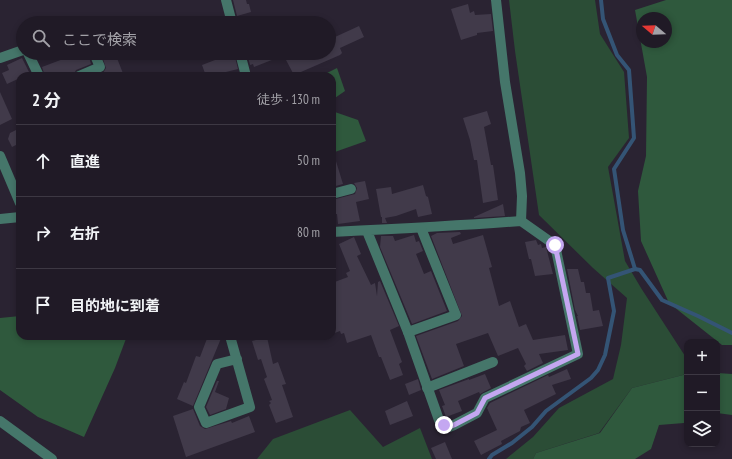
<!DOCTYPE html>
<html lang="ja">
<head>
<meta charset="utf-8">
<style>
	body { margin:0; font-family:"PT Sans Narrow","Noto Sans JP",sans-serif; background:#2d2732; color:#f1f3f6 }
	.controls { position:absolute; right:12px; bottom:12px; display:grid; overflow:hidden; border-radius:8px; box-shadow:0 2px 6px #0003 }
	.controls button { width:36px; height:36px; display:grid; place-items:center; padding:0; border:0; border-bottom:1px solid #3d3843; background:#201a26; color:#f1f3f6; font:20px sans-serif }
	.compass { position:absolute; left:636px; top:12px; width:36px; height:36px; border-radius:50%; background:#201a26; box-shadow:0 2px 6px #0003; rotate:289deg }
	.stop { position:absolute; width:12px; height:12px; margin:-9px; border:3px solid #c4a7f1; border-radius:50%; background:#fff }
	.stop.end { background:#c4a7f1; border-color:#fff; box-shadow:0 1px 4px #0008 }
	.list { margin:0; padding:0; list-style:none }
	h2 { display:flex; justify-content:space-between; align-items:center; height:52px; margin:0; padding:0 16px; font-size:17px }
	h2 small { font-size:13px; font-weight:400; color:#a2a1a7 }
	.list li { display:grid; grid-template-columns:26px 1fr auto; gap:12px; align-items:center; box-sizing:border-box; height:72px; padding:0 16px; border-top:1px solid #3d3843 }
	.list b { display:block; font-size:15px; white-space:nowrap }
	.list em { font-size:13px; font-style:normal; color:#a2a1a7 }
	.icon { flex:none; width:22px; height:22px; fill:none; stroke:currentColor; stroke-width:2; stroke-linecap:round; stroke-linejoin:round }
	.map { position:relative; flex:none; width:732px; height:459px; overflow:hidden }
	.search { position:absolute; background:#201a26; box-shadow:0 2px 6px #0003; left:16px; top:16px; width:320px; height:44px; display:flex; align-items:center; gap:10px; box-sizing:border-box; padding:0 14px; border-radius:22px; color:#a2a1a7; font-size:15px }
	.panel { position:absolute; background:#201a26; box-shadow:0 2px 6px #0003; left:16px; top:72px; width:320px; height:268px; border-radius:12px }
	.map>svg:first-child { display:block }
	.green { fill:#2b4d36 }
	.forest { fill:#2f593d; fill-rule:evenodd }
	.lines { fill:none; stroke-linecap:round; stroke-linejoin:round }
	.stream { stroke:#345475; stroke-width:4 }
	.building { fill:#413a4a }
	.minor { stroke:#45766a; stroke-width:10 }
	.route { stroke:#c4a7f1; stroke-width:5 }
</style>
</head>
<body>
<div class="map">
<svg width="732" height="459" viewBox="0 0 732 459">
	<rect width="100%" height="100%" fill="#2a2332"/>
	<g class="green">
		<polygon points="509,0 595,0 600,34 624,72 629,138 608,167 625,261 641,288 687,359 687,374 632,388 599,433 536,453 533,459 506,459 533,437 559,408 613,379 621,345 627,298 593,268 539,215 515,51"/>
		<polygon points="350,410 383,447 420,428 432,459 257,459 273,439"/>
	</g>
	<g class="forest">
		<path d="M666,0H732V345H722L669,303L641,241L638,191L646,156L647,77L635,10ZM642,18H666V42H642Z"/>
		<polygon points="337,68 345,91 332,100 332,76 321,76"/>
		<polygon points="332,111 358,120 366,141 332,153"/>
		<polygon points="20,316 20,336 127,336 115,368 84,437 38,417 0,390 0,318"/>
		<polygon points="717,373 732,374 732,415 717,413"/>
		<polygon points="687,374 687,410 685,410 684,423 659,425 651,449 635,459 533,459 536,453 600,433 632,388"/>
	</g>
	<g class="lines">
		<g class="stream">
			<polyline points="601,0 603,19 617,55 629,70 634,138 614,169 623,230 635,269"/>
			<polyline points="489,459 492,455 512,443 532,427 546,411 591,378 598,370 605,355 614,311 608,278 635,269 640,270 662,300 698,316 732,333"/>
		</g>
	</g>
	<g class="building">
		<polygon points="233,0 246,0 247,4 249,4 251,12 237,16"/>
		<polygon points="468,4 470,13 474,11 475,15 491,14 493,31 477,33 477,35 461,40 451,9"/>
		<polygon points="329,23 335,37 359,26 364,37 340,48 342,53 340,55 294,75 286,60 302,53 329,53"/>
		<polygon points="79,53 88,53 91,64 76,70 73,76 45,76 42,67"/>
		<polygon points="101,53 115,53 124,76 96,76 103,73 106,68"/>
		<polygon points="222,53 234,53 238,69 222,73 223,76 206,76 202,65 215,60 215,57 223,56"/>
		<polygon points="247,53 287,53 287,54 254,67 253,64 250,65"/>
		<polygon points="22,58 30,74 25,76 20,76 20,78 7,84 2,73 9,70 7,65"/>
		<polygon points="0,92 12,119 0,125"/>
		<polygon points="487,111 491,124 484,127 491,165 493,165 498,200 483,203 477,160 474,160 470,140 463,118"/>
		<polygon points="20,128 20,143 12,147 8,139 10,133"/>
		<polygon points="335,158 343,184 332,187 332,159"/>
		<polygon points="365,181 369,199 356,202 360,221 338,224 337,214 332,214 332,200 355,194 357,188 354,183"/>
		<polygon points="423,185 426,196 428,197 432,214 418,217 416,209 396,216 385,218 387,223 382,223 382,217 381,217 376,189 391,187 392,194"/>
		<polygon points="503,204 505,216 474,218 474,217"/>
		<polygon points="460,232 461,234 451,238 453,244 483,235 492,267 489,268 499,306 510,301 519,327 526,324 533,340 565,335 568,350 539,354 543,363 527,371 524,366 526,364 518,348 498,356 488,333 456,344 464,366 432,379 416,336 458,321 462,316 431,236 437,233"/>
		<polygon points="414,235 416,242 419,241 423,251 416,254 424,274 431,271 447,311 412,324 380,247 381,236 393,236 395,241"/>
		<polygon points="354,237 361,254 357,256 371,285 375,283 377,296 378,282 380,281 399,326 390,330 402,362 399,364 403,375 390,380 381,357 379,357 371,335 347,343 344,333 341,334 340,331 332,334 332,283 348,277 346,273 350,271 339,244"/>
		<polygon points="536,240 538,245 541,244 542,248 546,247 553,274 535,276 531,259 529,259 525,242"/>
		<polygon points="567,269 578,269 581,282 584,282 586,293 590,293 593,311 599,310 603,326 580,330 577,316 578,316 575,310"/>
		<polygon points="208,336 222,336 193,406 177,399 184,382 186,383 196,356 200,357"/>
		<polygon points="267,337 273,364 278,362 286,384 282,385 293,417 276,423 269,405 271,403 269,401 272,400 264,379 267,377 261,359 258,360 252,341"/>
		<polygon points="567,369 571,379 552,385 556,394 524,410 530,423 521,427 520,431 501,441 502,444 481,455 474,441 497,430 487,408 490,403 548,375 549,377"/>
		<polygon points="485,374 491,388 480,394 479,392 458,401 462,411 446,417 442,406 445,405 439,390 469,379 469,380"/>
		<polygon points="418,379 421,390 409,395 405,384"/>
		<polygon points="217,381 219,381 215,392 229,398 226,409 210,415 206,407"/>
		<polygon points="407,401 413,416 390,425 385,411"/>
		<polygon points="193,409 200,426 205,429 231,421 232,423 249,416 255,432 186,457 173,416"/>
		<polygon points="445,442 452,459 436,459 431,448"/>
	</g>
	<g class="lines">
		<g class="minor">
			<polyline points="226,0 232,23"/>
			<polyline points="496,0 505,82 520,173 522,196 521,221"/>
			<polyline points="28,53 39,76"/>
			<polyline points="240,53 246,76"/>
			<polyline points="0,58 23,50"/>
			<polyline points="79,76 100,67 94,53"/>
			<polyline points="0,156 20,203"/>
			<polyline points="332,194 351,189"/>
			<polyline points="0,219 20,217"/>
			<path d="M332,232C395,229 458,226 521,221L555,245L578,354L485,398L477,413L454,425L449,427L444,425L439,420L408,332L367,231"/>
			<polyline points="408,332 456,315 421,228"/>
			<polyline points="230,336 250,407 206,423 199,407 217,364 237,359"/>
			<polyline points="427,388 493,362"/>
			<polyline points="0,421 52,459"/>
		</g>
	</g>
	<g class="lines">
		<polyline class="route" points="444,425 449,427 454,425 477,413 485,398 578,354 555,245"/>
	</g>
</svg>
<div class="controls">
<button>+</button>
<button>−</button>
<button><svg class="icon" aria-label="layers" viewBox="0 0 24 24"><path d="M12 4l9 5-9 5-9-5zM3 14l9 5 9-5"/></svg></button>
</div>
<svg class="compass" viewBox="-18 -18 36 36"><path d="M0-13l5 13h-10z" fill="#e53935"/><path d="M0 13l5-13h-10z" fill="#a2a1a7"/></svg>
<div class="stop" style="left:555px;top:245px"></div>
<div class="stop end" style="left:444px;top:425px"></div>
<div class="search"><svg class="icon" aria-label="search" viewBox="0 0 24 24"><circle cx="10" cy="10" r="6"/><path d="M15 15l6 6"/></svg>ここで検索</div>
<section class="panel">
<h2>2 分<small>徒歩 · 130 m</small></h2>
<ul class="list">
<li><svg class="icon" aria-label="ahead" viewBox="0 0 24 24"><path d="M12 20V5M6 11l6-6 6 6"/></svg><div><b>直進</b></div><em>50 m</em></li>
<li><svg class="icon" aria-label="right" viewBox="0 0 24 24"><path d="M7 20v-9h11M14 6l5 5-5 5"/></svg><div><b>右折</b></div><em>80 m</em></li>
<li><svg class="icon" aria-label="arrive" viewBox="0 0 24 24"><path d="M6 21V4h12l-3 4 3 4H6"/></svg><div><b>目的地に到着</b></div></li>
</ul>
</section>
</div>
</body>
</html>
